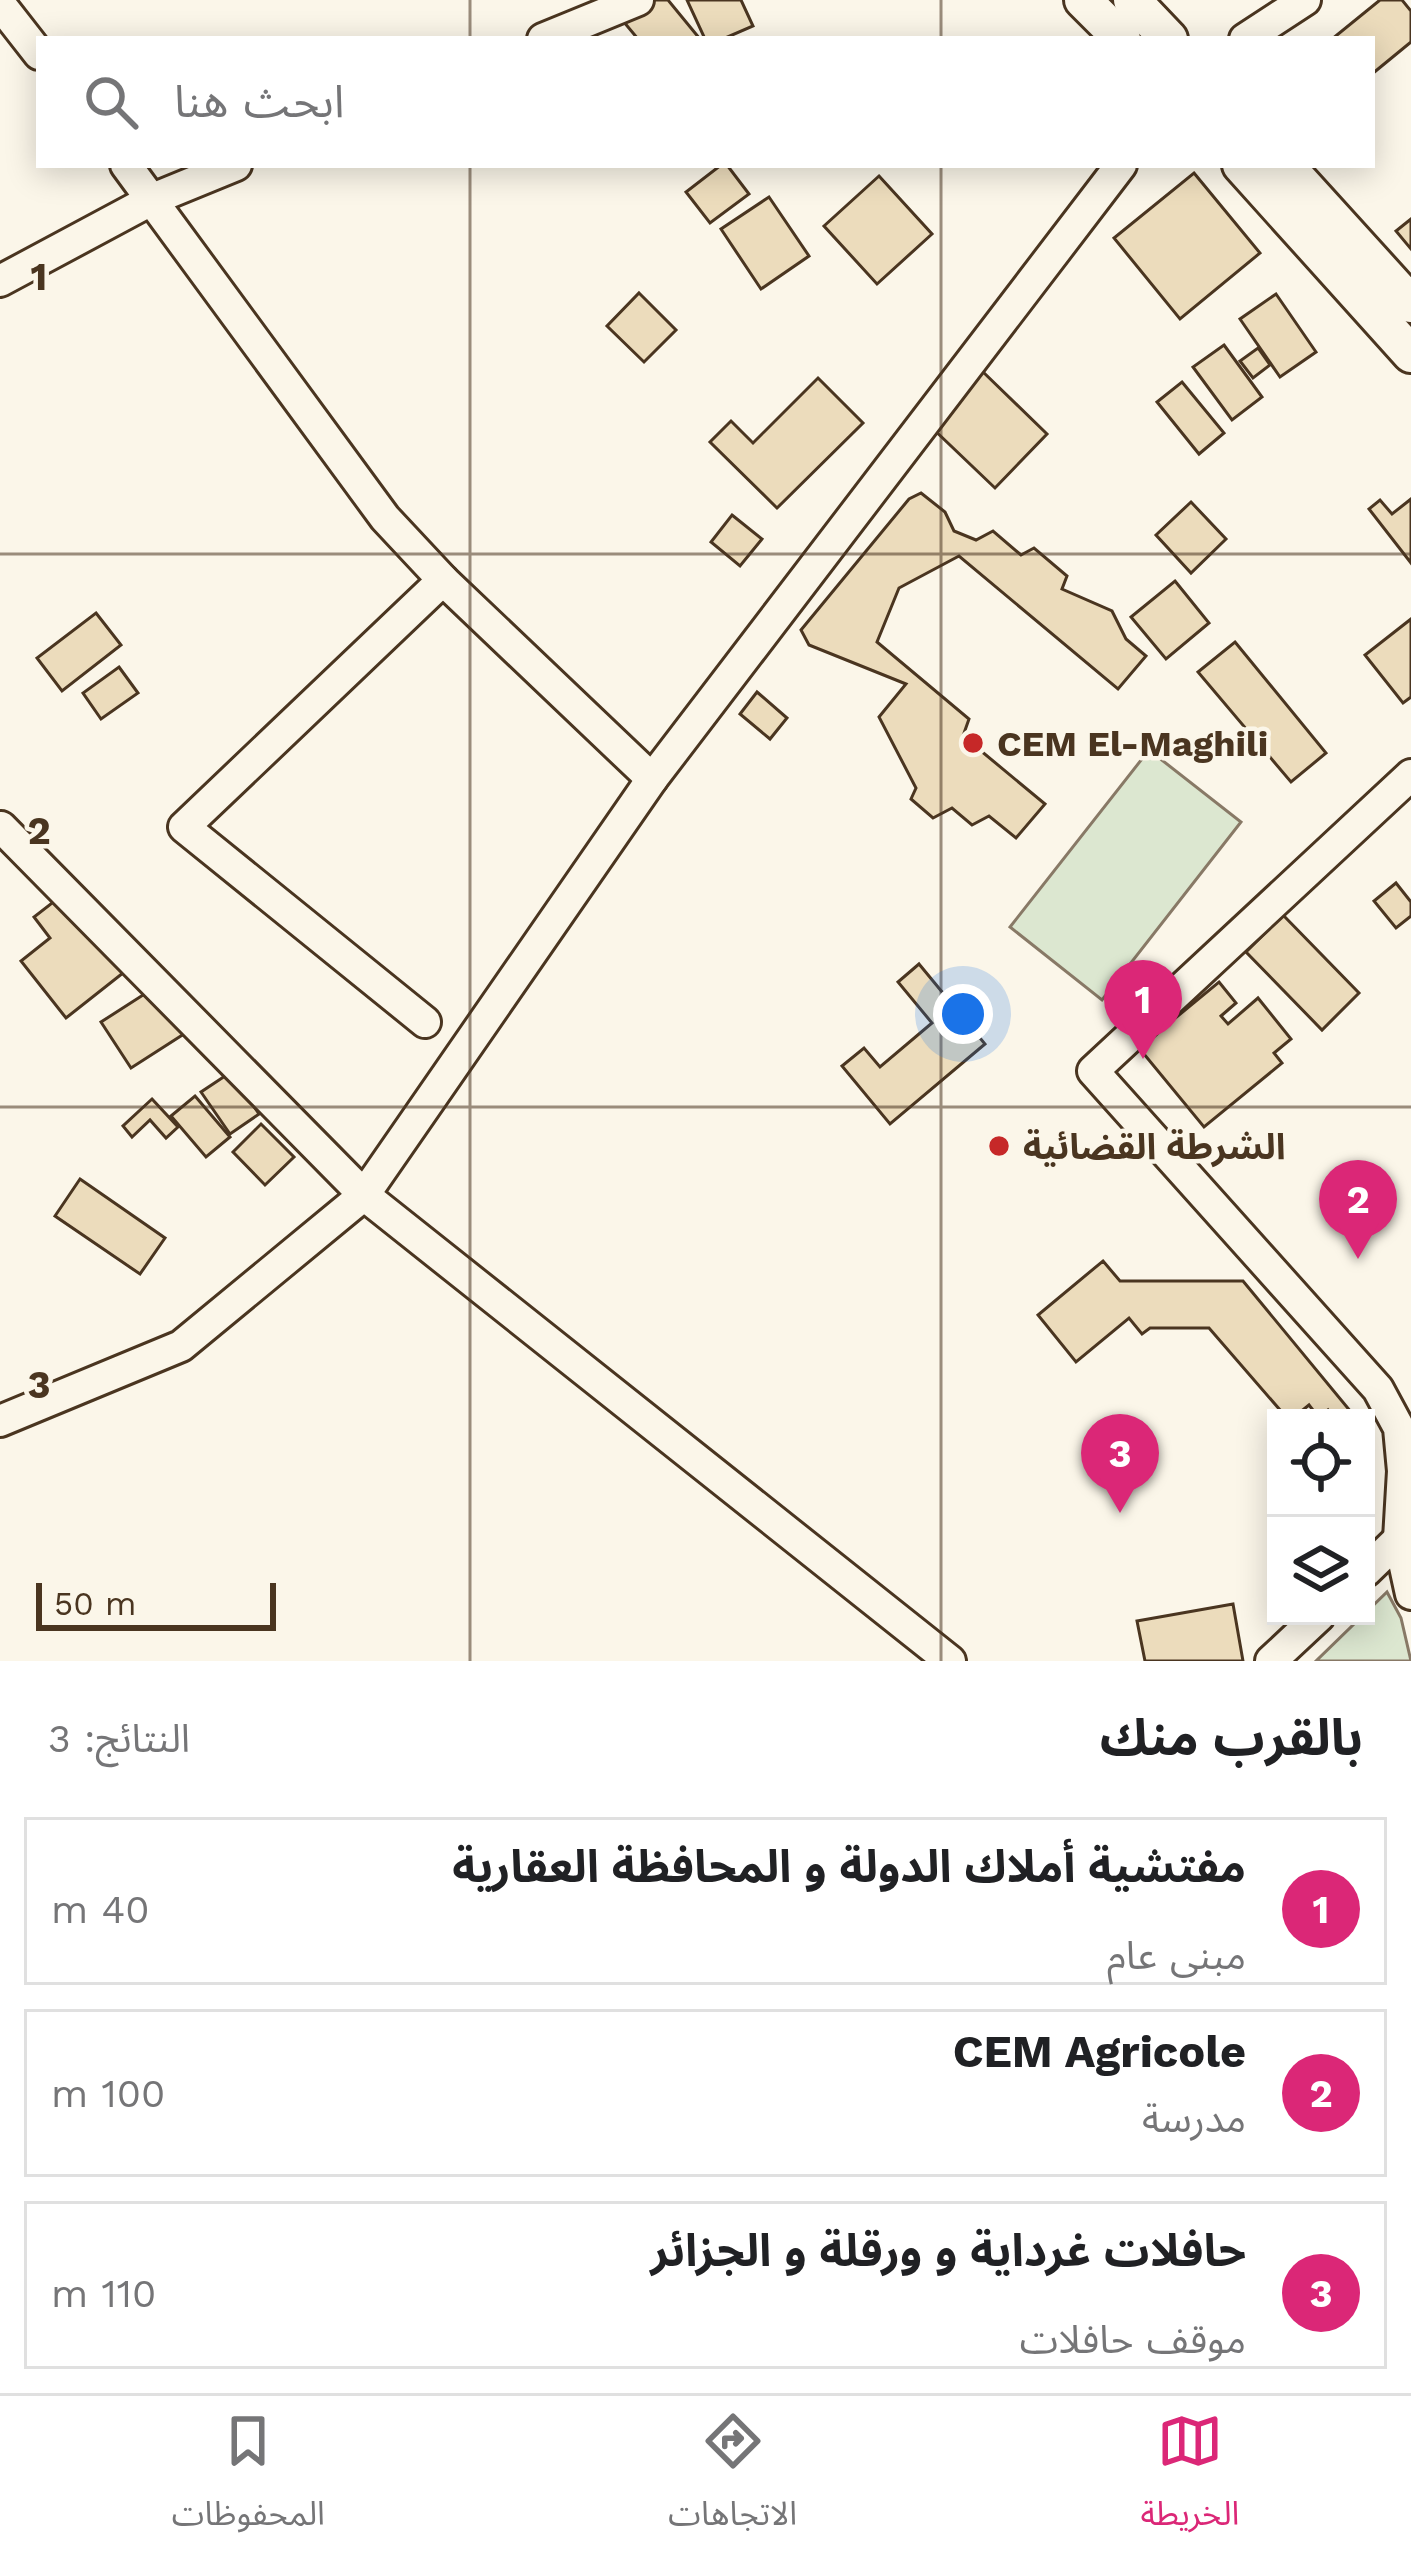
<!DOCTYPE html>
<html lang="ar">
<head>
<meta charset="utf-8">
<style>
	body { margin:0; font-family:"Work Sans","Noto Sans Arabic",sans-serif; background:#f2f2f2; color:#202124; direction:rtl }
	.controls { position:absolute; right:36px; bottom:36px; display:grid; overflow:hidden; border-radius:0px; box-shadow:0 6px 30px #0003 }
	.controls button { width:108px; height:108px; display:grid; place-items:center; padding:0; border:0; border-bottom:3px solid #e0e0e0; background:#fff; color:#202124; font:60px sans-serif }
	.scale { position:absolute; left:36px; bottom:30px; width:240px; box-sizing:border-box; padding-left:12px; border:6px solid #4a3520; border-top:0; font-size:33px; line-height:42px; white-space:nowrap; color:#4a3520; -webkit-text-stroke:9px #fbf6e9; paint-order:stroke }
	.you { position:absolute; left:963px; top:1014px; width:42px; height:42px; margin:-30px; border:9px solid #fff; border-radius:50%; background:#1a73e8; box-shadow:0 0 0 18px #1a73e833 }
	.badge { display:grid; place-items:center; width:78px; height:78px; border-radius:50%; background:#db2777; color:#fff; font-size:39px; font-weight:700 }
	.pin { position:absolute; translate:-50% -99px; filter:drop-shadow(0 3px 6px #0008) }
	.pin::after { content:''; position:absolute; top:63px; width:42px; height:36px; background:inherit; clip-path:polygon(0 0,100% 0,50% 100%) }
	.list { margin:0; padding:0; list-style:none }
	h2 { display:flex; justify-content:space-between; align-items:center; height:156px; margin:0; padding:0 48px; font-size:51px }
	h2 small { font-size:39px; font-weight:400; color:#757577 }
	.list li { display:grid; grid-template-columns:78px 1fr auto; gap:36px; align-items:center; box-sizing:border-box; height:168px; margin:0 24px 24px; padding:0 24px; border:3px solid #e0e0e0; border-radius:0px }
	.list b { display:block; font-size:45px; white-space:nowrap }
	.list p { margin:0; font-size:39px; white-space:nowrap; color:#757577 }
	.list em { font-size:39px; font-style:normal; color:#757577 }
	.icon { flex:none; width:66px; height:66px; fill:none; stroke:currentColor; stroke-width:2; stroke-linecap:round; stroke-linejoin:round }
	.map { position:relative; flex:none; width:1411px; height:1661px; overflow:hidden; direction:ltr }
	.search { position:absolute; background:#fff; box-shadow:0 6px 30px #0003; left:36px; right:36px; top:36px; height:132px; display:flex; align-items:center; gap:30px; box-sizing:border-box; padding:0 42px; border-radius:0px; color:#757577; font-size:45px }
	.sheet { height:732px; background:#fff }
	nav { display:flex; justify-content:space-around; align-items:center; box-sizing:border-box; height:168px; border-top:3px solid #e0e0e0; background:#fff; font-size:33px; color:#757577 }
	nav a { display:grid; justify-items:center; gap:6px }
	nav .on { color:#db2777 }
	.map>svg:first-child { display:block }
	.green { fill:#dce7d0; stroke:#887966; stroke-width:3 }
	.building { fill:#ecdcbc; stroke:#4a3520; stroke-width:3 }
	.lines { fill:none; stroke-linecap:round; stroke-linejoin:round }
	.minor-casing { stroke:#4a3520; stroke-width:36 }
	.tertiary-casing { stroke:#4a3520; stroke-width:42 }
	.minor { stroke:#fbf6e9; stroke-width:30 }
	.tertiary { stroke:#fbf6e9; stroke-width:36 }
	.grid { fill:none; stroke:#4a3520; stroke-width:3; stroke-opacity:0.55 }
	.poi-dot { fill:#c62828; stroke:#fbf6e9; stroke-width:4.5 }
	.labels { text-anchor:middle; stroke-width:9; stroke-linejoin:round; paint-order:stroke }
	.poi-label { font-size:36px; font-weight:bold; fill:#4a3520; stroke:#fbf6e9; text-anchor:start }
	.grid-label { font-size:39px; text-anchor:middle; font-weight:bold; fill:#4a3520; stroke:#fbf6e9; stroke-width:9; stroke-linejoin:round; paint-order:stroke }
</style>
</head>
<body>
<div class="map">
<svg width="1411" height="1661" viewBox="0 0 1411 1661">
	<rect width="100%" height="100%" fill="#fbf6e9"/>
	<g class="green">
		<polygon points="1149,750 1241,822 1102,1000 1010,927"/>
		<polygon points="1387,1592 1401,1618 1411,1661 1316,1661"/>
	</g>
	<g class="building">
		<polygon points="636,0 668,0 700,39 638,39 618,15"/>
		<polygon points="687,0 741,0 753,26 723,39 705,39"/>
		<polygon points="1380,0 1402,0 1411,11 1411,42 1372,74 1372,39 1332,39"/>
		<polygon points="721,165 727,165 749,194 710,223 686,192"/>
		<polygon points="1194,173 1260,253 1180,319 1114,238"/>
		<polygon points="879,176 932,234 877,284 824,226"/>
		<polygon points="769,197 809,256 761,289 721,229"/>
		<polygon points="1411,219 1411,249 1396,231"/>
		<polygon points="639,293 676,330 644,362 607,326"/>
		<polygon points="1276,294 1316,352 1280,377 1240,319"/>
		<polygon points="1224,345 1262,397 1232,420 1193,367"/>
		<polygon points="1258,348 1270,365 1253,378 1240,361"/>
		<polygon points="981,370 1047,434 995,488 928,424"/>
		<polygon points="818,378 863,423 777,508 710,442 731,421 753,443"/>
		<polygon points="1182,382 1224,433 1199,454 1157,402"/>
		<polygon points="921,493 945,512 954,531 976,540 993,531 1021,555 1034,548 1067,576 1062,589 1112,611 1126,639 1146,656 1118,689 959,556 899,588 877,642 969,719 963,736 1045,804 1016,838 989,816 972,825 952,808 933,818 911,799 916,788 879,717 906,684 809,645 801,630 909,499"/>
		<polygon points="1411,499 1411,563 1369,509 1380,500 1392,514"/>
		<polygon points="1191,502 1226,539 1191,573 1156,535"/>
		<polygon points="732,515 762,539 740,566 711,542"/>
		<polygon points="1175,581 1209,623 1166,659 1131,617"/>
		<polygon points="96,613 121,645 62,691 37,658"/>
		<polygon points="1411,619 1411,697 1403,703 1365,655"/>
		<polygon points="1235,642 1326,753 1291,782 1198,672"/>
		<polygon points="119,667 138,693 101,719 83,693"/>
		<polygon points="757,692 787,718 770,739 740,714"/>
		<polygon points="1396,883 1411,902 1411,916 1396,928 1374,901"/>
		<polygon points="61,896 123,973 66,1018 21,961 50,938 34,917"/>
		<polygon points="1283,915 1359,993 1322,1030 1246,952"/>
		<polygon points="919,964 985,1044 890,1124 842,1066 864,1048 880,1067 932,1023 898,982"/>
		<polygon points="1219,982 1236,1003 1221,1016 1228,1024 1258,998 1291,1039 1274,1053 1282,1063 1204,1127 1139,1048"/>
		<polygon points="157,986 187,1032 131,1068 101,1022"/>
		<polygon points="231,1072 259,1114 230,1134 201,1092"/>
		<polygon points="195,1096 230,1137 206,1157 171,1116"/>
		<polygon points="152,1099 178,1127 166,1138 150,1120 132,1137 123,1126"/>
		<polygon points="261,1124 294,1157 265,1185 233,1152"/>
		<polygon points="80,1179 165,1238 140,1274 55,1216"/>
		<polygon points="1103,1261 1120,1281 1243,1281 1356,1418 1334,1418 1328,1410 1319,1418 1309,1405 1293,1418 1287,1418 1209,1328 1150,1328 1142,1334 1129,1318 1076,1362 1038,1315"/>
		<polygon points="1233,1604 1243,1661 1145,1661 1137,1621"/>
	</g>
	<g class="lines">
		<g class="minor-casing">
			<g id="minor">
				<polyline points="0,4 39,54"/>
				<polyline points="543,39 638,0"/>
				<polyline points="1245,39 1305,0"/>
				<polyline points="126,165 385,518 443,580 652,779"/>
				<polyline points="0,281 153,199 236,165"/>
				<polyline points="1411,775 1093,1071 1378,1389 1399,1428 1403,1471 1399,1539 1411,1594"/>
				<polyline points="1,827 364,1195 950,1661"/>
				<polyline points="425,1022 184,827 443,580"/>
				<polyline points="0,1421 181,1346 364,1195 652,779 1121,165"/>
				<polyline points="1366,1571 1399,1539"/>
				<polyline points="1271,1661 1319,1616"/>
			</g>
		</g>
		<g class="tertiary-casing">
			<g id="tertiary">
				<polyline points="1083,0 1122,39"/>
				<polyline points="1132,0 1169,39"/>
				<polyline points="1241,165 1411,354"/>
				<polyline points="1285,165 1411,304"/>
			</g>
		</g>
		<use href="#minor" class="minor"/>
		<use href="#tertiary" class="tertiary"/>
	</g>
	<path class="grid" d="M470,0V39M941,0V39M470,165V1661M941,165V1661M0,554H1411M0,1107H1411"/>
	<g class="poi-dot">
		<circle cx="973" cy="743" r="12"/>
		<circle cx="999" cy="1146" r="12"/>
	</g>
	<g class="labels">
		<g class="poi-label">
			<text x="997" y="756">CEM El-Maghili</text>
			<text x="1023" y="1159">الشرطة القضائية</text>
		</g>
	</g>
	<g class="grid-label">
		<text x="39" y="290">1</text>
		<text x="39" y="844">2</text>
		<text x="39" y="1398">3</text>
	</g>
</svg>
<div class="controls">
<button><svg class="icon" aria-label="locate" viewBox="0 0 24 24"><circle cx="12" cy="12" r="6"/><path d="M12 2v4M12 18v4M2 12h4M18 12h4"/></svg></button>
<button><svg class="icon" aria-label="layers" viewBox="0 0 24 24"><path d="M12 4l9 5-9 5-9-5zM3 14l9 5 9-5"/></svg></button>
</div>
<div class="scale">50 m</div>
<div class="you"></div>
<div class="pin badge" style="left:1143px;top:1059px">1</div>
<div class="pin badge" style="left:1358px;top:1259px">2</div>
<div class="pin badge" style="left:1120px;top:1513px">3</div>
<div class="search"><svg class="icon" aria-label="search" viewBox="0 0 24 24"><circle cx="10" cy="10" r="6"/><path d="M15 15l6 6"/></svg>ابحث هنا</div>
</div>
<section class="sheet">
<h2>بالقرب منك<small>النتائج: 3</small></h2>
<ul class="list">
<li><span class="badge">1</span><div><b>مفتشية أملاك الدولة و المحافظة العقارية</b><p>مبنى عام</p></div><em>40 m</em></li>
<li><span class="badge">2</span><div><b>CEM Agricole</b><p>مدرسة</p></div><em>100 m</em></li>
<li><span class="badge">3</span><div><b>حافلات غرداية و ورقلة و الجزائر</b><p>موقف حافلات</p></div><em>110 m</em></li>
</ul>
</section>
<nav>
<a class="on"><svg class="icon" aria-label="map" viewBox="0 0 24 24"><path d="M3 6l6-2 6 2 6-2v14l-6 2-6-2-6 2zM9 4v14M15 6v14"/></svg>الخريطة</a>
<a><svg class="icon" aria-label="directions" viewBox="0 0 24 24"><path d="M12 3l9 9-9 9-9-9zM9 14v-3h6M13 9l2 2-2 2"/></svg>الاتجاهات</a>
<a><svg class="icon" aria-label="saved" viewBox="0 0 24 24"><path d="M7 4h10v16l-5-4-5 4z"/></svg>المحفوظات</a>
</nav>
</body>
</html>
